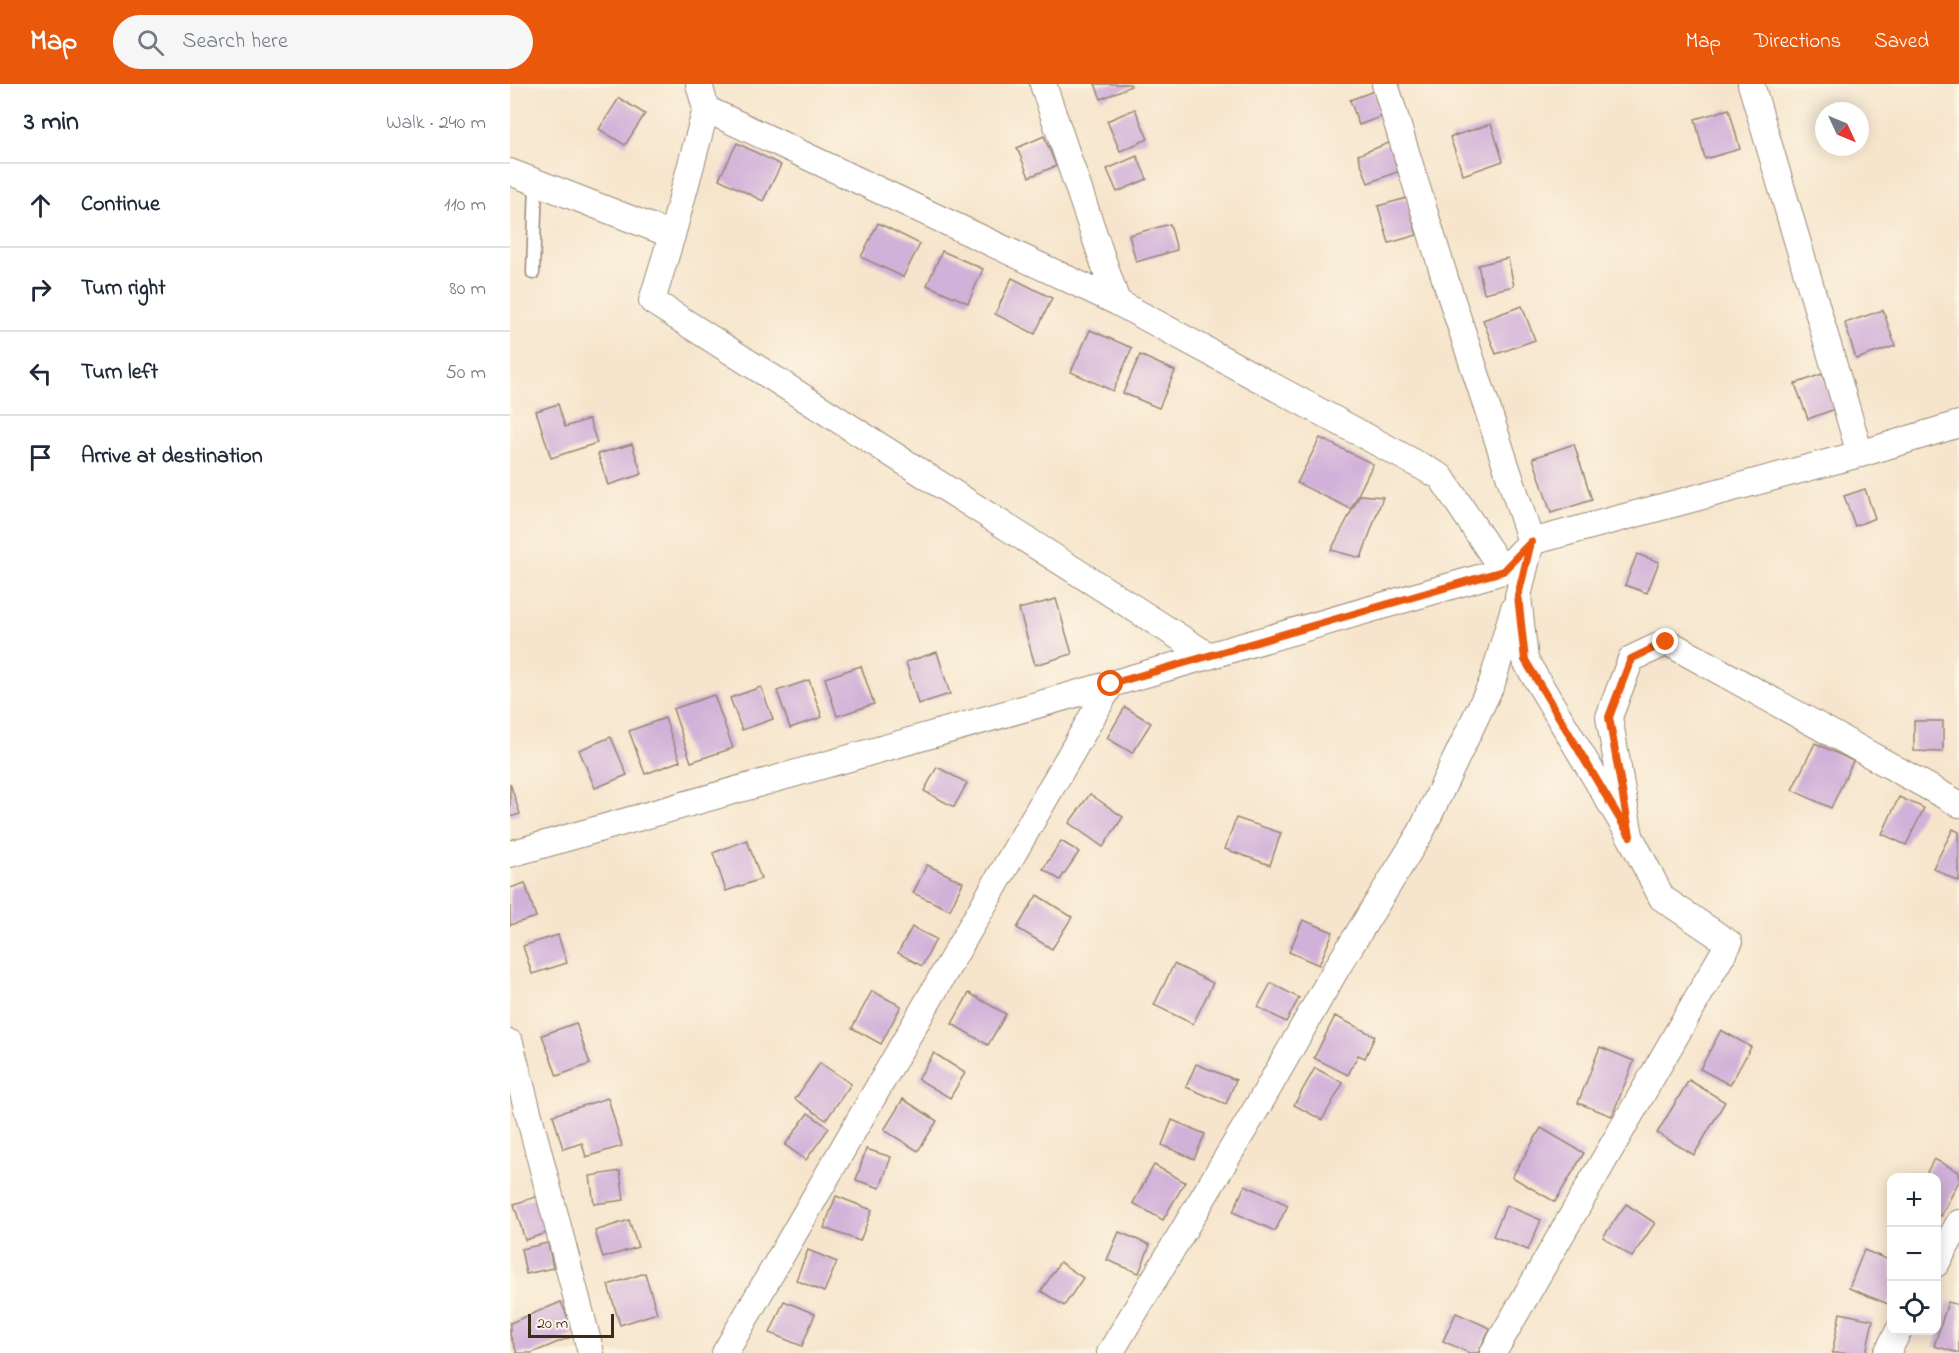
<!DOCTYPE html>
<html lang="en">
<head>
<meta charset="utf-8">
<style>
	body { margin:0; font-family:"Indie Flower",sans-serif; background:#f6f6f7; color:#1f2937 }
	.controls { position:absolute; right:18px; bottom:18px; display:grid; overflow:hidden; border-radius:12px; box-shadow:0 3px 15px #0003 }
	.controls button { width:54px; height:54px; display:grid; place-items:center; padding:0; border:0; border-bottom:2px solid #e0e1e3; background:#fff; color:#1f2937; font:30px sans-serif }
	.compass { position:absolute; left:1305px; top:18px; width:54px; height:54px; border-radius:50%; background:#fff; box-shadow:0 3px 15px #0003; rotate:134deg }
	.scale { position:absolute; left:18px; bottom:15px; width:86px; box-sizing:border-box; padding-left:6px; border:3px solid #3b2a1e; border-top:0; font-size:16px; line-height:21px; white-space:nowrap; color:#3b2a1e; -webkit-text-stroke:4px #fcf5e5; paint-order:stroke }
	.stop { position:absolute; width:18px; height:18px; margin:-14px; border:4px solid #ea580c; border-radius:50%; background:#fff }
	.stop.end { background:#ea580c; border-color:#fff; box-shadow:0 2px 6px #0008 }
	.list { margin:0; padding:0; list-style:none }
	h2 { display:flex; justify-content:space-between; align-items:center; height:78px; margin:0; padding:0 24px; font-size:26px }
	h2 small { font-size:20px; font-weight:400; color:#747a83 }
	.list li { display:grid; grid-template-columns:39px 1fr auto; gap:18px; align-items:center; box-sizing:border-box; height:84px; padding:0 24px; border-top:2px solid #e0e1e3 }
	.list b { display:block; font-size:22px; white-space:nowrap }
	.list em { font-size:20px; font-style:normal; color:#747a83 }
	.icon { flex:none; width:33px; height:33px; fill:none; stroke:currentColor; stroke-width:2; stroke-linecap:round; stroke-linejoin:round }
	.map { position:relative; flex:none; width:1449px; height:1269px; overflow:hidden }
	header { display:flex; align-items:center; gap:36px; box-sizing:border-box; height:84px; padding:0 30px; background:#ea580c; color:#fff }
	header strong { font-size:28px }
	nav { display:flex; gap:33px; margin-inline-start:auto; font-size:21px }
	.search { width:420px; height:54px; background:#f6f6f7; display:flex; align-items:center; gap:15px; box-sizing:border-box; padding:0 21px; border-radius:33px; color:#747a83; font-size:22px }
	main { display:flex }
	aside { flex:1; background:#fff }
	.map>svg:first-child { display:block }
	.building { fill:#d1b0d9 }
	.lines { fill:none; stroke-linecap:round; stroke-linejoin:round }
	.lane-casing { stroke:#988875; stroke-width:15 }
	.street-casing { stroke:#988875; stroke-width:28 }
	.lane { stroke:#fff; stroke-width:12 }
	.street { stroke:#fff; stroke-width:26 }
	.route { stroke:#ea580c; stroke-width:8 }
</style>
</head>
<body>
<header>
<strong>Map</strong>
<div class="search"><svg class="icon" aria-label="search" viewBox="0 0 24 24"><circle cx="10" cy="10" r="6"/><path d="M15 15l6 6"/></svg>Search here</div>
<nav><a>Map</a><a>Directions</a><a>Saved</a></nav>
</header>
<main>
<aside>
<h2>3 min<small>Walk · 240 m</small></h2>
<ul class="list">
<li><svg class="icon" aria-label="ahead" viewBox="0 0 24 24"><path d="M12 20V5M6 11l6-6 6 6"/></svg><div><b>Continue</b></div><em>110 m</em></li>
<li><svg class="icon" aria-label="right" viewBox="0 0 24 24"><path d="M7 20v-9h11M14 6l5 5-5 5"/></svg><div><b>Turn right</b></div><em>80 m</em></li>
<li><svg class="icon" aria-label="left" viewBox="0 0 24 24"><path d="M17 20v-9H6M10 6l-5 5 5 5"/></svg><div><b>Turn left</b></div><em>50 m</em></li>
<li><svg class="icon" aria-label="arrive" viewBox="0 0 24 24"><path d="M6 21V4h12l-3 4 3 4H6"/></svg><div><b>Arrive at destination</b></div></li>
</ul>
</aside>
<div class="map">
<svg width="1449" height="1269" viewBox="0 0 1449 1269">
	<rect width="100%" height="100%" fill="#fcf5e5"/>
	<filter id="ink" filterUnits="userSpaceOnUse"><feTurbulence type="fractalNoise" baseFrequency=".0167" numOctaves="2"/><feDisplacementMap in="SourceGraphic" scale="12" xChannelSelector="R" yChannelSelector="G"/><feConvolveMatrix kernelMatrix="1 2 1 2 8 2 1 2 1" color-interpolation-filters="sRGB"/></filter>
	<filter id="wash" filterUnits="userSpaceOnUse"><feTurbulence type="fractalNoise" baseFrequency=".008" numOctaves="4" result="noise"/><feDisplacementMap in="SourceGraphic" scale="24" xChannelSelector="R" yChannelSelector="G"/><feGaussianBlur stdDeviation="1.35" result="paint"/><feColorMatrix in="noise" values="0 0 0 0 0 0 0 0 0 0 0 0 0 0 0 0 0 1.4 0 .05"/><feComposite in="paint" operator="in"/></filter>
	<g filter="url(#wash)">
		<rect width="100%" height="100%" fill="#f6e5cc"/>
		<g id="blocks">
			<g class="building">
				<polygon points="585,0 620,0 621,2 591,15"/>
				<polygon points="864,7 873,32 849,41 840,16"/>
				<polygon points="109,14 135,30 115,61 89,45"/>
				<polygon points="625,25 638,55 610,67 597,37"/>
				<polygon points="1219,25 1230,65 1195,75 1185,35"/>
				<polygon points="981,40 993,77 953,91 940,53"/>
				<polygon points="534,52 546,82 519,93 507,64"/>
				<polygon points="884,57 895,85 858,99 848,71"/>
				<polygon points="227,59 271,81 253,117 209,95"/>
				<polygon points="627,72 637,95 607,108 597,85"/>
				<polygon points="897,114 907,151 879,159 868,122"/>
				<polygon points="368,139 410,160 393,193 351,173"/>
				<polygon points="660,140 667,166 626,178 619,151"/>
				<polygon points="432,167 473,185 458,219 417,201"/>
				<polygon points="998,174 1004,202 974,209 968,181"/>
				<polygon points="502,194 542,214 525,250 485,230"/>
				<polygon points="1012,222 1025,256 986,270 973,236"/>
				<polygon points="1373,226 1385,262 1346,275 1335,239"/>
				<polygon points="580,246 622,264 603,307 561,288"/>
				<polygon points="630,271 665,287 649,324 613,309"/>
				<polygon points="1312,290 1325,325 1298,335 1285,300"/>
				<polygon points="48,320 55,343 79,335 87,359 41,374 26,327"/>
				<polygon points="810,354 863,380 841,425 787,399"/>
				<polygon points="122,360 132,390 98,401 88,370"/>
				<polygon points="1064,360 1082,416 1041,429 1023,374"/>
				<polygon points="1355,405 1365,434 1345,442 1334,412"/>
				<polygon points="850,411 873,413 851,474 821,466"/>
				<polygon points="1127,470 1149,478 1137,509 1115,501"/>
				<polygon points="546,515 562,570 525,581 509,525"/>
				<polygon points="427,568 440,610 408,620 396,578"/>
				<polygon points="351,582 364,620 327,632 315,594"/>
				<polygon points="299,596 312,633 280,644 267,607"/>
				<polygon points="251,603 263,635 232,646 220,614"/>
				<polygon points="204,611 223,664 181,678 163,625"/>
				<polygon points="615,623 641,639 622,669 597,654"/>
				<polygon points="155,634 170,677 135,690 119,647"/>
				<polygon points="1404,637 1433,637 1433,668 1404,667"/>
				<polygon points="101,653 117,691 85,704 69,666"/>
				<polygon points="1305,659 1343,677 1321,724 1282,706"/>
				<polygon points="427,683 457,699 444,723 414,707"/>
				<polygon points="0,699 10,730 0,733"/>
				<polygon points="580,710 613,733 593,763 559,739"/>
				<polygon points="1389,713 1414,724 1396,761 1372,750"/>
				<polygon points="726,734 771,749 760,781 715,765"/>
				<polygon points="1443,745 1449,748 1449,798 1423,784"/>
				<polygon points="237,756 251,795 216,807 203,769"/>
				<polygon points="551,757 569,768 550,796 533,785"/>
				<polygon points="417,781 453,798 440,826 403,809"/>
				<polygon points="15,799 26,833 0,841 0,804"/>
				<polygon points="527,811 562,833 542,865 507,844"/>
				<polygon points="793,836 823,848 809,881 779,868"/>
				<polygon points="402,843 426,855 412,882 388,869"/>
				<polygon points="48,851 57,879 22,890 13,862"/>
				<polygon points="664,880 703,899 683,940 644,921"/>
				<polygon points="761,899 789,914 776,938 748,923"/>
				<polygon points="362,907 391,922 371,960 342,944"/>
				<polygon points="459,909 496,930 478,961 442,940"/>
				<polygon points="825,932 865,952 855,974 848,971 838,991 804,974"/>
				<polygon points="66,939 80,980 47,992 32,951"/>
				<polygon points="1211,946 1241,963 1220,1001 1190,985"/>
				<polygon points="1090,963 1124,977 1102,1032 1068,1019"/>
				<polygon points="424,969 455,989 440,1014 408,995"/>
				<polygon points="310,979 341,1000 316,1036 285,1015"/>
				<polygon points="686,980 726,996 716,1020 676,1003"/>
				<polygon points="805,984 833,999 812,1036 784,1021"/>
				<polygon points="1179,996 1215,1018 1184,1071 1147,1049"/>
				<polygon points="98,1014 112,1062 76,1073 72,1059 53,1065 43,1031"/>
				<polygon points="393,1015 427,1037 408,1067 374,1046"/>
				<polygon points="298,1029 319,1044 296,1076 275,1061"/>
				<polygon points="662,1036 695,1050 684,1075 652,1061"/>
				<polygon points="1031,1044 1074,1069 1045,1118 1002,1093"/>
				<polygon points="356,1065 381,1073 370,1104 346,1096"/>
				<polygon points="1424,1075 1449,1088 1449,1097 1431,1132 1426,1130 1426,1094 1414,1094"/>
				<polygon points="644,1081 675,1098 653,1136 623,1119"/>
				<polygon points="110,1087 114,1116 84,1120 80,1092"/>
				<polygon points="735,1101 778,1121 765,1147 723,1128"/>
				<polygon points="29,1112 40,1148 15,1156 4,1120"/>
				<polygon points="326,1112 362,1126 350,1157 314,1144"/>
				<polygon points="1116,1120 1145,1139 1122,1173 1093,1153"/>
				<polygon points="996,1121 1031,1136 1018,1166 983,1152"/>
				<polygon points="119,1136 128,1163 93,1174 85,1147"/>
				<polygon points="609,1148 640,1161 629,1189 597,1176"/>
				<polygon points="38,1159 43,1184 16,1190 11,1165"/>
				<polygon points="298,1166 327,1178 314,1208 286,1196"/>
				<polygon points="1354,1166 1382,1177 1382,1212 1378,1220 1339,1204"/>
				<polygon points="550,1178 573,1194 554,1222 531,1207"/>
				<polygon points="135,1189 147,1229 110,1241 98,1201"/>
				<polygon points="274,1217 305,1230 292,1262 260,1249"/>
				<polygon points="51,1218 65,1251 22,1269 7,1269 0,1251 0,1239"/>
				<polygon points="1438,1218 1449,1221 1449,1269 1424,1262"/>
				<polygon points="946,1229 980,1244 968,1269 959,1269 933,1257"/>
				<polygon points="1330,1229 1363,1236 1356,1269 1322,1269"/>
			</g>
		</g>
	</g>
	<g filter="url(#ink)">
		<use href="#blocks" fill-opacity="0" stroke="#988875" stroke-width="1.5"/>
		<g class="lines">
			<g class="lane-casing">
				<polyline id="lane" points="23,189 26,99"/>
			</g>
			<g class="street-casing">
				<g id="street">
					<polyline points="533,0 607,218"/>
					<polyline points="875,0 937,201 1021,458 1008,512 1015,576 1120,752 1099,633 1121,575 1157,558 1449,720"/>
					<polyline points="1241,0 1350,370"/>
					<polyline points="196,25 607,218 931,393 993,487"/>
					<polyline points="0,88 162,151 196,25 189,0"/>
					<polyline points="162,151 142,217 699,572"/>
					<polyline points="0,770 601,600 993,487 1021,458 1350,370 1449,340"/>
					<polyline points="0,959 81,1269"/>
					<polyline points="1426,1180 1449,1139"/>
					<polyline points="215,1269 601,600"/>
					<polyline points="600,1269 752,1015 825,887 911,748 982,599 1004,524"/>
					<polyline points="983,1269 1219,859 1152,814 1120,752"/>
					<polyline points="1377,1269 1389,1246"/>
				</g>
			</g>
			<use href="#lane" class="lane"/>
			<use href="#street" class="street"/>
		</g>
	</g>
	<g class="lines" filter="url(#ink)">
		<polyline class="route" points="601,600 993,487 1021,458 1008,512 1015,576 1120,752 1099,633 1121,575 1156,558"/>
	</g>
</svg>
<div class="controls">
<button>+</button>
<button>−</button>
<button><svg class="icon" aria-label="locate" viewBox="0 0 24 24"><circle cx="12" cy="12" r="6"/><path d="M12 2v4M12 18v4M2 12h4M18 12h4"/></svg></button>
</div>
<svg class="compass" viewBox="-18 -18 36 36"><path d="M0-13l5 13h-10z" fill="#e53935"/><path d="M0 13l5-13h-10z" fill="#747a83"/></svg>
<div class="scale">20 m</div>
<div class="stop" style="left:601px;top:600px"></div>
<div class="stop end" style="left:1156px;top:558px"></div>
</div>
</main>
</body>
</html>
